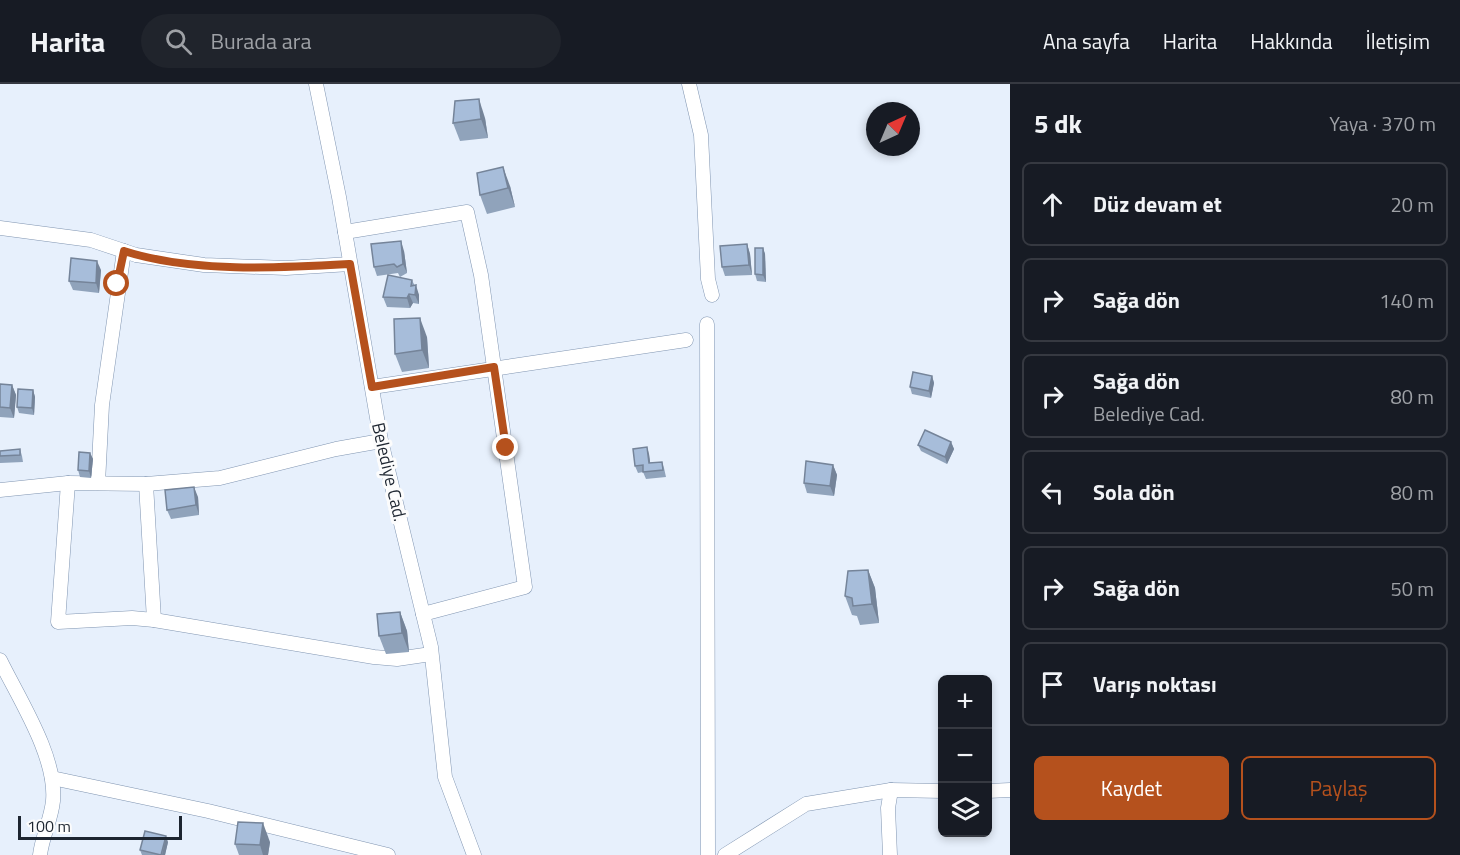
<!DOCTYPE html>
<html lang="tr">
<head>
<meta charset="utf-8">
<style>
	body { margin:0; font-family:"Titillium Web",sans-serif; background:#20242c; color:#f1f3f6 }
	.controls { position:absolute; right:18px; bottom:18px; display:grid; overflow:hidden; border-radius:9px; box-shadow:0 3px 9px #0003 }
	.controls button { width:54px; height:54px; display:grid; place-items:center; padding:0; border:0; border-bottom:2px solid #363941; background:#171b24; color:#f1f3f6; font:30px sans-serif }
	.compass { position:absolute; left:866px; top:18px; width:54px; height:54px; border-radius:50%; background:#171b24; box-shadow:0 3px 9px #0003; rotate:44deg }
	.scale { position:absolute; left:18px; bottom:15px; width:164px; box-sizing:border-box; padding-left:6px; border:3px solid #1d2530; border-top:0; font-size:16px; line-height:21px; white-space:nowrap; color:#1d2530; -webkit-text-stroke:4px #fcfcfc; paint-order:stroke }
	.stop { position:absolute; width:18px; height:18px; margin:-14px; border:4px solid #b5511d; border-radius:50%; background:#fff }
	.stop.end { background:#b5511d; border-color:#fff; box-shadow:0 2px 6px #0008 }
	.list { margin:0; padding:0; list-style:none }
	h2 { display:flex; justify-content:space-between; align-items:center; height:78px; margin:0; padding:0 24px; font-size:26px }
	h2 small { font-size:20px; font-weight:400; color:#9ea1a6 }
	.list li { display:grid; grid-template-columns:39px 1fr auto; gap:18px; align-items:center; box-sizing:border-box; height:84px; margin:0 12px 12px; padding:0 12px; border:2px solid #363941; border-radius:9px }
	.list b { display:block; font-size:22px; white-space:nowrap }
	.list p { margin:0; font-size:20px; white-space:nowrap; color:#9ea1a6 }
	.list em { font-size:20px; font-style:normal; color:#9ea1a6 }
	.actions { display:flex; gap:12px; padding:18px 24px }
	.actions a { flex:1; padding:14px 0; border:2px solid #b5511d; border-radius:9px; text-align:center; font-size:21px; color:#b5511d }
	.actions .main { background:#b5511d; color:#fff }
	.icon { flex:none; width:33px; height:33px; fill:none; stroke:currentColor; stroke-width:2; stroke-linecap:round; stroke-linejoin:round }
	.map { position:relative; flex:none; width:1010px; height:771px; overflow:hidden }
	header { display:flex; align-items:center; gap:36px; box-sizing:border-box; height:84px; padding:0 30px; background:#171b24; border-bottom:2px solid #363941 }
	header strong { font-size:28px }
	nav { display:flex; gap:33px; margin-inline-start:auto; font-size:21px }
	.search { width:420px; height:54px; background:#20242c; display:flex; align-items:center; gap:15px; box-sizing:border-box; padding:0 21px; border-radius:33px; color:#9ea1a6; font-size:22px }
	main { display:flex }
	aside { flex:1; background:#171b24 }
	.map>svg:first-child { display:block }
	.lines { fill:none; stroke-linecap:round; stroke-linejoin:round }
	.minor-casing { stroke:#8095b1; stroke-width:15 }
	.minor { stroke:#fff; stroke-width:14 }
	.wall { fill:#90a3bb }
	.shaded-wall { fill:#758499 }
	.building { fill:#a7bdda; stroke:#758499; stroke-width:1.5 }
	.route { stroke:#b5511d; stroke-width:8 }
	.labels { text-anchor:middle; stroke-width:6; stroke-linejoin:round; paint-order:stroke }
	.street-label { font-size:18px; fill:#1d2530; stroke:#fcfcfc }
</style>
</head>
<body>
<header>
<strong>Harita</strong>
<div class="search"><svg class="icon" aria-label="search" viewBox="0 0 24 24"><circle cx="10" cy="10" r="6"/><path d="M15 15l6 6"/></svg>Burada ara</div>
<nav><a>Ana sayfa</a><a>Harita</a><a>Hakkında</a><a>İletişim</a></nav>
</header>
<main>
<div class="map">
<svg width="1010" height="771" viewBox="0 0 1010 771">
	<rect width="100%" height="100%" fill="#e7f0fc"/>
	<g class="lines">
		<g class="minor-casing">
			<g id="minor">
				<polyline points="316,0 339,113 381,357 431,563 445,693 474,771"/>
				<polyline points="689,0 701,51 708,195 712,211"/>
				<polyline points="0,144 91,156 136,171 204,181 286,184 350,180"/>
				<polyline points="345,148 467,128 481,191 525,503 423,530"/>
				<polyline points="707,240 708,771"/>
				<polyline points="372,303 686,256"/>
				<polyline points="68,399 58,538 132,534 154,536 374,573 397,575 431,570"/>
				<polyline points="98,399 102,321 124,167"/>
				<polyline points="146,400 154,536"/>
				<polyline points="0,406 68,399 146,400 220,394 336,365 381,357"/>
				<path d="M0,576C19,615 57,673 53,717C51,736 42,753 40,771"/>
				<polyline points="52,694 208,727 388,771"/>
				<polyline points="988,707 1010,706"/>
				<polyline points="725,771 806,720 891,706 942,707"/>
				<polyline points="890,771 888,724 891,706"/>
			</g>
		</g>
		<use href="#minor" class="minor"/>
	</g>
	<g class="wall">
		<polygon points="485,34 488,54 460,57 453,39"/>
		<polygon points="510,102 515,123 487,130 480,111"/>
		<polygon points="747,160 750,170 752,191 725,192 722,183"/>
		<polygon points="763,164 765,170 766,198 757,197 755,190"/>
		<polygon points="404,167 407,189 400,193 398,189 377,192 374,183"/>
		<polygon points="101,186 99,209 73,206 69,197"/>
		<polygon points="412,196 419,211 419,220 413,219 410,224 387,223 383,213"/>
		<polygon points="427,253 429,284 402,288 395,270"/>
		<polygon points="932,292 934,299 931,314 912,310 910,303"/>
		<polygon points="0,300 12,301 16,311 14,334 0,333"/>
		<polygon points="33,306 35,313 34,331 19,329 17,323"/>
		<polygon points="951,358 954,365 947,380 921,367 918,361"/>
		<polygon points="20,365 22,372 23,378 0,379 0,367"/>
		<polygon points="90,369 93,375 91,394 80,393 78,386"/>
		<polygon points="649,370 650,379 662,378 664,384 666,393 646,395 643,388 638,389 635,382"/>
		<polygon points="833,381 837,391 834,412 807,409 804,399"/>
		<polygon points="198,413 199,431 171,435 167,426"/>
		<polygon points="868,486 875,504 879,539 860,541 857,532 852,531 845,512"/>
		<polygon points="400,528 407,547 409,568 386,570 379,552"/>
		<polygon points="168,758 165,771 142,771 140,766"/>
		<polygon points="270,758 268,771 239,771 235,760"/>
	</g>
	<g class="shaded-wall">
		<polygon points="479,15 485,34 488,54 481,35"/>
		<polygon points="503,83 510,102 515,123 508,104"/>
		<polygon points="401,157 404,167 407,189 403,180"/>
		<polygon points="747,160 750,170 752,191 749,181"/>
		<polygon points="763,164 765,170 766,198 763,191"/>
		<polygon points="97,177 101,186 99,209 96,199"/>
		<polygon points="416,201 419,211 419,220 415,211"/>
		<polygon points="409,210 413,219 410,224 407,214"/>
		<polygon points="420,234 427,253 429,284 422,266"/>
		<polygon points="932,292 934,299 931,314 929,307"/>
		<polygon points="12,301 16,311 14,334 10,324"/>
		<polygon points="33,306 35,313 34,331 32,324"/>
		<polygon points="951,358 954,365 947,380 945,373"/>
		<polygon points="647,363 649,370 651,386 649,379"/>
		<polygon points="90,369 93,375 91,394 89,387"/>
		<polygon points="833,381 837,391 834,412 830,402"/>
		<polygon points="194,403 198,413 199,431 196,421"/>
		<polygon points="868,486 875,504 879,539 872,520"/>
		<polygon points="400,528 407,547 409,568 402,549"/>
		<polygon points="263,739 270,758 268,771 263,771 260,761"/>
		<polygon points="166,752 168,758 165,771 162,771"/>
	</g>
	<g class="building">
		<polygon points="479,15 481,35 453,39 455,17"/>
		<polygon points="503,83 508,104 480,111 477,89"/>
		<polygon points="401,157 403,180 397,183 394,180 374,183 371,160"/>
		<polygon points="747,160 749,181 722,183 720,162"/>
		<polygon points="755,164 763,164 763,191 755,190"/>
		<polygon points="71,174 97,177 96,199 69,197"/>
		<polygon points="388,191 412,196 411,202 416,201 415,211 409,210 407,214 383,213"/>
		<polygon points="420,234 422,266 395,270 394,235"/>
		<polygon points="913,288 932,292 929,307 910,303"/>
		<polygon points="0,300 12,301 10,324 0,323"/>
		<polygon points="18,305 33,306 32,324 17,323"/>
		<polygon points="925,346 951,358 945,373 918,361"/>
		<polygon points="647,363 649,379 662,378 663,386 643,388 643,381 635,382 633,365"/>
		<polygon points="20,365 20,371 0,372 0,367"/>
		<polygon points="79,368 90,369 89,387 78,386"/>
		<polygon points="806,377 833,381 830,402 804,399"/>
		<polygon points="194,403 196,421 167,426 165,406"/>
		<polygon points="868,486 872,520 853,522 852,514 845,512 848,487"/>
		<polygon points="400,528 402,549 379,552 377,530"/>
		<polygon points="238,738 263,739 260,761 235,760"/>
		<polygon points="145,747 166,752 161,771 140,766"/>
	</g>
	<g class="lines">
		<path class="route" d="M117,200L124,167C192,189 279,184 350,180L372,303L494,283L506,364"/>
	</g>
	<g class="labels">
		<g class="street-label">
			<text transform="translate(389 388) rotate(77)" y="6">Belediye Cad.</text>
		</g>
	</g>
</svg>
<div class="controls">
<button>+</button>
<button>−</button>
<button><svg class="icon" aria-label="layers" viewBox="0 0 24 24"><path d="M12 4l9 5-9 5-9-5zM3 14l9 5 9-5"/></svg></button>
</div>
<svg class="compass" viewBox="-18 -18 36 36"><path d="M0-13l5 13h-10z" fill="#e53935"/><path d="M0 13l5-13h-10z" fill="#9ea1a6"/></svg>
<div class="scale">100 m</div>
<div class="stop" style="left:117px;top:200px"></div>
<div class="stop end" style="left:506px;top:364px"></div>
</div>
<aside>
<h2>5 dk<small>Yaya · 370 m</small></h2>
<ul class="list">
<li><svg class="icon" aria-label="ahead" viewBox="0 0 24 24"><path d="M12 20V5M6 11l6-6 6 6"/></svg><div><b>Düz devam et</b></div><em>20 m</em></li>
<li><svg class="icon" aria-label="right" viewBox="0 0 24 24"><path d="M7 20v-9h11M14 6l5 5-5 5"/></svg><div><b>Sağa dön</b></div><em>140 m</em></li>
<li><svg class="icon" aria-label="right" viewBox="0 0 24 24"><path d="M7 20v-9h11M14 6l5 5-5 5"/></svg><div><b>Sağa dön</b><p>Belediye Cad.</p></div><em>80 m</em></li>
<li><svg class="icon" aria-label="left" viewBox="0 0 24 24"><path d="M17 20v-9H6M10 6l-5 5 5 5"/></svg><div><b>Sola dön</b></div><em>80 m</em></li>
<li><svg class="icon" aria-label="right" viewBox="0 0 24 24"><path d="M7 20v-9h11M14 6l5 5-5 5"/></svg><div><b>Sağa dön</b></div><em>50 m</em></li>
<li><svg class="icon" aria-label="arrive" viewBox="0 0 24 24"><path d="M6 21V4h12l-3 4 3 4H6"/></svg><div><b>Varış noktası</b></div></li>
</ul>
<div class="actions"><a class="main">Kaydet</a><a>Paylaş</a></div>
</aside>
</main>
</body>
</html>
